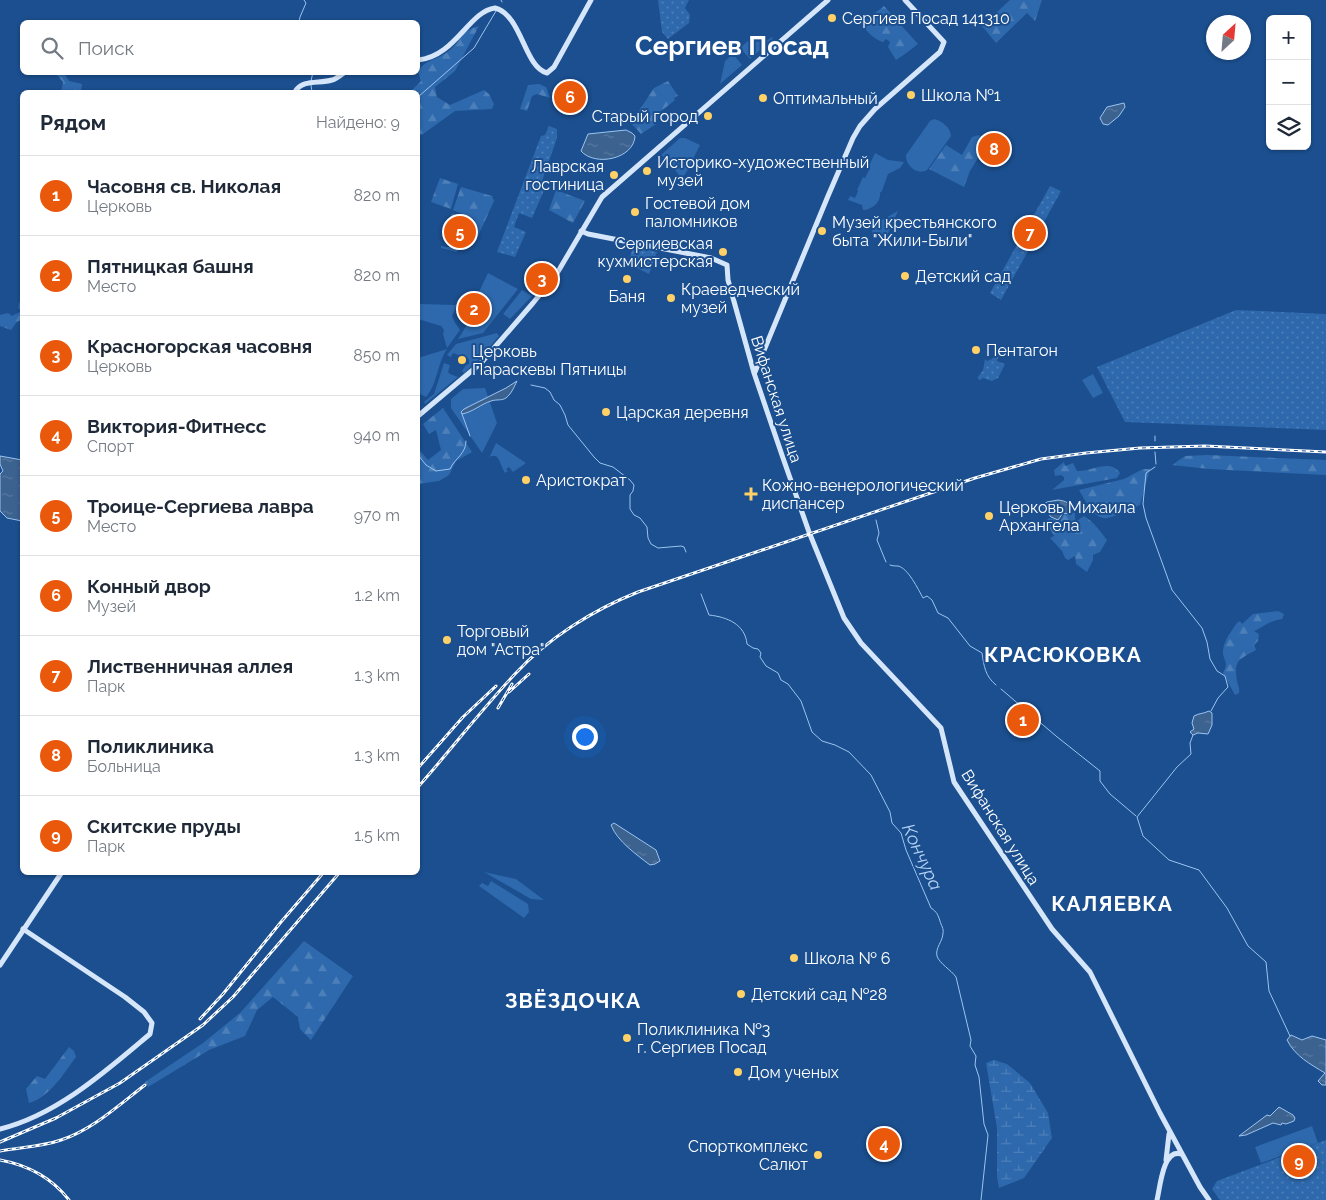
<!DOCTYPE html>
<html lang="ru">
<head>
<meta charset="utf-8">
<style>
	body { margin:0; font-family:Raleway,sans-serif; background:#f6f6f7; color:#1f2937 }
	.controls { position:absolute; right:15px; top:15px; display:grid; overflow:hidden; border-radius:8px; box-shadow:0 1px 4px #0004 }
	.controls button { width:45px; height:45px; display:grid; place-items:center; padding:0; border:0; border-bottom:1px solid #e0e1e3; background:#fff; color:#1f2937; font:25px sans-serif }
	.compass { position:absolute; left:1206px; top:15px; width:45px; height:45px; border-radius:50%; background:#fff; box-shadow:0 1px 4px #0004; rotate:26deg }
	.you { position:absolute; left:584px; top:736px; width:18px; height:18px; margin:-12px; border:4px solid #fff; border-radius:50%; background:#1a73e8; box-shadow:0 0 0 8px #1a73e833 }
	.badge { display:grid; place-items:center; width:32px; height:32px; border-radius:50%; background:#ea580c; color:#fff; font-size:16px; font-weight:700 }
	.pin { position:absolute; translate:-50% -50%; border:2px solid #fff; box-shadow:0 1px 5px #0006 }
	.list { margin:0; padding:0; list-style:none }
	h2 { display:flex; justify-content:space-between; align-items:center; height:65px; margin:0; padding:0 20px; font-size:21px }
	h2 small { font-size:16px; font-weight:400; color:#747a83 }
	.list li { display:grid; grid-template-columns:32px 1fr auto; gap:15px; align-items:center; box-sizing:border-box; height:80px; padding:0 20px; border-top:1px solid #e0e1e3 }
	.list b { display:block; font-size:19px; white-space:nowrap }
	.list p { margin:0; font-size:16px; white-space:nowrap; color:#747a83 }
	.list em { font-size:16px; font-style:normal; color:#747a83 }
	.icon { flex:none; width:28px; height:28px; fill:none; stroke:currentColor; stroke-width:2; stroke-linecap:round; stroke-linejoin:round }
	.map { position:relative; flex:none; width:1326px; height:1200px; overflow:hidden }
	.search { position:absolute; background:#fff; box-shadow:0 1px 4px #0004; left:20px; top:20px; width:400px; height:55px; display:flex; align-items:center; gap:12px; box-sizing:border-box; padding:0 18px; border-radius:8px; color:#747a83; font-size:19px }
	.panel { position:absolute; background:#fff; box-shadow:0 1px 4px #0004; left:20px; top:90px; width:400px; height:785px; border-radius:8px }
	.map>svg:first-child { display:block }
	.grass { fill:#2e69ad }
	.forest { fill:url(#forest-firs) }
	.wetland { fill:url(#wetland-marsh) }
	.park { fill:url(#park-dots) }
	.water { fill:url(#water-ripples); stroke:#9cc4f0 }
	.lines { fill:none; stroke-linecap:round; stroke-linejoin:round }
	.stream { stroke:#9cc4f0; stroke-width:1 }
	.secondary { stroke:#d6e6fa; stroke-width:5 }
	.rail-casing { stroke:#fff; stroke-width:3 }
	.rail { stroke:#1b4f8f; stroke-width:1; stroke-dasharray:4; stroke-linecap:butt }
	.poi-dot { fill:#ffd166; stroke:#1b4f8f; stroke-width:2 }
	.labels { text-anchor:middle; stroke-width:4; stroke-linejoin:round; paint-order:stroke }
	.poi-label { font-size:16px; fill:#fff; stroke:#1b4f8f; text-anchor:start }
	.street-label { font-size:16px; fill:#fff; stroke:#1b4f8f }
	.water-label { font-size:18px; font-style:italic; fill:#b5d3f5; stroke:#1b4f8f }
	.district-label { font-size:21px; font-weight:bold; letter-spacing:1px; fill:#fff; stroke:#1b4f8f }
	.town-label { font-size:26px; font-weight:bold; fill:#fff; stroke:#1b4f8f }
</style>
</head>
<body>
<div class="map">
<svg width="1326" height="1200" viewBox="0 0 1326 1200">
	<defs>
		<pattern id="forest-firs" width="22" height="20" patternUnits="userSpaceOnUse" patternTransform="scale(1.25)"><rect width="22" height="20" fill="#2e69ad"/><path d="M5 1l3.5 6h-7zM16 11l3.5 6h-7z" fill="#4d80b9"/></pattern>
		<pattern id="wetland-marsh" width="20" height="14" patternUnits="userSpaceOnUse" patternTransform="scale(1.25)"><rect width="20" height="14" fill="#2e69ad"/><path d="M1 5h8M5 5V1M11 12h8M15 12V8" fill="none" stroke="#4d80b9"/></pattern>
		<pattern id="park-dots" width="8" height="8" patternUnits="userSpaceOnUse" patternTransform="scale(1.25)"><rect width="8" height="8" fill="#2e69ad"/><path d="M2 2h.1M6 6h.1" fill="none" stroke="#4d80b9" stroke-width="1.8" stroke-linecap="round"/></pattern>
		<pattern id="water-ripples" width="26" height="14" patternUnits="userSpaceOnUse" patternTransform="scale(1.25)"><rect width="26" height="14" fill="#3c6290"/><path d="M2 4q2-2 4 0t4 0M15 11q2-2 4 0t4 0" fill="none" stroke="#597aa1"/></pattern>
	</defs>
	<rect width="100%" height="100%" fill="#1b4f8f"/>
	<g class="grass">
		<polygon points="772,37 773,39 750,59 740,48 748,41 765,42"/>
		<polygon points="733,54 742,65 720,84 725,61"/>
		<path d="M934,119C941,120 951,128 951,136L927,170C917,176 905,165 906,155L930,121Z"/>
		<polygon points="680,138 685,138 700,145 686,173 681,178 668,160 661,155"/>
		<path d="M875,153L888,160L904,162L900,168L888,174L882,191L880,193C881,202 872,210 863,210L862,205L848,200L850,196L855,198L858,191L857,190L863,177L865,178L870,168L869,166Z"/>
		<polygon points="898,211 885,240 872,233 873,225"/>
		<path d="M452,213L470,222L458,251L456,252L441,248V246C454,250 460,243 461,230L456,225L449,220Z"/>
		<path d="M488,273L518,289L483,333L458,339C464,331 468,319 478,315L484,299L478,294Z"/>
		<polygon points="522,290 532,296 510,319 503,314"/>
		<polygon points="418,304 457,305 452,316 455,323 460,330 447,348 443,334 444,330 441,326 418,319"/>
		<polygon points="497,333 499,336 478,360 464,373 462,371 466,365 469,364 469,359 453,353 451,357 447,355 456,344"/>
		<path d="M447,349C437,364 438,383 426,397L420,394V389L418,385V358Z"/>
		<polygon points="444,363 450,365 448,372 450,374 458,377 425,404 424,402 434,394"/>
		<polygon points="1093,374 1103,393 1093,398 1082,380"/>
		<polygon points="485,388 497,423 482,453 451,408 451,399 463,389"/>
		<path d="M496,443L526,463L513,472L509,467L506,469L508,471L505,473C501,467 501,461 496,456H491L489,458Z"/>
		<polygon points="484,872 516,879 544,900 531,899"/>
		<polygon points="491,881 528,904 529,912 524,918 479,886 482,883 488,886"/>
		<polygon points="1312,1126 1318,1143 1261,1163 1255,1147"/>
	</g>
	<g class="forest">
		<polygon points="1010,0 1042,0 1035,21 1027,13 996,43 982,26"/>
		<path d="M884,6L918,44L905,54L896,60L888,47L890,42L886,39L883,42C873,39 868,32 861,24Z"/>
		<path d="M479,26L455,71L435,87L437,97L450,105L484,90L489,94L494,104L492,109L455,111L423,134L418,136V92H410L421,81L418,71C427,58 441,59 451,49C462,39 462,30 479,26Z"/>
		<polygon points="55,73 64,73 69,81 82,84 81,92 61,92 63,82"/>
		<polygon points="668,81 678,96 674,98 675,100 660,112 656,124 641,134 631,123 654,88"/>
		<polygon points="539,84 546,87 550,98 537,94 532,96 527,111 520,109 528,85"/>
		<polygon points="979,135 986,141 984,148 970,171 964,187 929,169 946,145 962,155 972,137"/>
		<polygon points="440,178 458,184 451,209 431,202"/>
		<polygon points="461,187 492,196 494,201 478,236 474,219 453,210"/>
		<polygon points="556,190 585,201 573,223 549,210"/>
		<polygon points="22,301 22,319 16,323 11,330 0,326 0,315 8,313 12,316 21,311 18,308 19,302"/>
		<polygon points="443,408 472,452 456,461 449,475 439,481 418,484 418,448 428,460 441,450 436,430 429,434 423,424"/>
		<polygon points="1207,455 1326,460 1326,475 1209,469 1172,465 1185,456"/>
		<path d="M1064,462L1065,466L1073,463L1077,471C1091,472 1110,458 1120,473L1117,478L1052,490L1064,480V477L1061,475L1055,476L1054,470Z"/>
		<path d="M1143,469H1150L1140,505C1103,519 1102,531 1079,490L1124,479Z"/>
		<path d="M1075,512V520L1077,521L1084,516C1094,522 1100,531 1107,540L1100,552L1093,555V560L1087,572L1076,564L1075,556L1068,560L1065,558L1062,551L1050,538L1054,536L1046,521L1049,518L1060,521L1064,514L1067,515Z"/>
		<path d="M1278,611L1284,614L1282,619C1268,621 1266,626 1254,631L1259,634L1258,641L1254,645L1256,650C1238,660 1234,660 1237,681C1238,686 1240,688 1239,693L1235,695L1223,673C1229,662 1224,662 1223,653C1222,643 1232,630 1237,623L1240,621L1242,624L1253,614Z"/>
		<polygon points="304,941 353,976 311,1040 300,1029 298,1017 273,997 257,1010 245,1036 209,1050 148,1087 145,1082 203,1043 240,1013"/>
		<path d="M69,1047L74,1051L76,1057C64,1073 49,1098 29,1103L26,1089L37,1076L45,1079Z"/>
	</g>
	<polygon class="wetland" points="994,1060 1007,1064 1030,1083 1048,1113 1052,1138 1024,1178 999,1188 997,1177 997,1128 986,1063"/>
	<g class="park">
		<polygon points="658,0 689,0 685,8 690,15 689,23 668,39 662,32"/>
		<polygon points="549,126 557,129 557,138 542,181 543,193 532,218 519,213 514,227 526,232 515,257 497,252 541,136 545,135"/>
		<polygon points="1050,186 1061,191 1001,300 990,293"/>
		<polygon points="634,246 657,252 649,274 627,263"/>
		<polygon points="1236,310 1326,314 1326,430 1125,422 1097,367"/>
		<polygon points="995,354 999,355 997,361 1005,364 998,378 992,381 983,378 980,380 979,380 978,377 983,370 985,359 987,361 992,359"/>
		<polygon points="1326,1140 1326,1200 1220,1200 1212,1189 1217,1181"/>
	</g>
	<g class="water">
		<polygon points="1124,103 1125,107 1119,116 1108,125 1103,124 1100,118 1107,107"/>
		<path d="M626,130L632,133L635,136C634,159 595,167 581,151L588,134Z"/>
		<path d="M517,381C514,387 512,393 506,398C501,401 497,399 491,401C481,404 473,412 462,414L461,412L464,409L506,388Z"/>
		<polygon points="0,456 22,460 22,521 7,518 0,511 0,474 3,471 0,464"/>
		<path d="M1058,500C1066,501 1071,503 1071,511L1069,514L1063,513L1058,520L1051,517L1043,507L1044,504L1047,502Z"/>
		<path d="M1209,711L1212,713V725L1208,734L1198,733L1193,735L1190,732L1194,729L1192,723L1194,716C1199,713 1203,714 1209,711Z"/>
		<path d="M614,823L656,850L660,861L655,864L650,865C637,855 617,841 611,825Z"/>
		<path d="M1291,1035L1302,1040L1312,1036L1326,1040V1085H1322L1318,1081L1325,1073C1310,1064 1295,1056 1287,1040Z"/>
		<polygon points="1279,1107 1293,1115 1295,1118 1294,1121 1286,1124 1282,1123 1281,1125 1273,1123 1246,1135 1239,1136 1267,1115 1270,1116"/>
	</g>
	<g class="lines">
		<g class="stream">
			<polyline points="501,0 502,2"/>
			<polyline points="299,22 300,17 306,3 304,0"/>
			<polyline points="311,81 313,72"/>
			<polyline points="311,85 312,92"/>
			<polyline points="418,97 474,48 496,11"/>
			<polyline points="531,385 545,388 550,392 554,400 560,405 565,415 568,425 594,457 600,463 613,467 630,480 634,485 633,491 630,495 630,509 634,515 640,518 647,527 648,538 651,544 658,548 681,546 684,547 686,552"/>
			<polyline points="462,414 470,436"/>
			<polyline points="1155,436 1155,441"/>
			<polyline points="1155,452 1156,464"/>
			<path d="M418,455L426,465L436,471L450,469C455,458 466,454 466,441"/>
			<polyline points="1155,467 1146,473 1143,504 1146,518 1172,590 1202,628 1207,642 1210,659 1217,671 1225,676 1228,687 1218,698 1211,711"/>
			<polyline points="876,520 879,533 877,540 886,562"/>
			<path d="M890,565C893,566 895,566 898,566C908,568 918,589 923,598L927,596L932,600L938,613L948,618L970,646L982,653C984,666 985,676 996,685"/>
			<path d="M701,594L709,615C727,617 745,624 747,644L753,648L758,649L761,653L760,657L766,666L778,673L781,680L788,684L801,701L812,732L822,741L835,745L849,752L871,775L890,812L892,823L901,833L906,850L931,908C937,912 938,915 940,921C941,925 944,929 943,933C943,941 935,948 937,956C939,963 951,970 956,977L971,1040L970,1046L976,1056L975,1065L979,1077L984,1124L988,1135L981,1200"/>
			<polyline points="1001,689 1056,736 1100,771 1100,781 1110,794 1136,816"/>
			<polyline points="1193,735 1190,743 1191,754 1177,767 1137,817 1143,836 1169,860 1199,870 1227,908 1248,946 1266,962 1269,991 1290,1036"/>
		</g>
		<g class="secondary">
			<path d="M418,60C455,57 469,11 495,8C522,15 524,67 547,73L554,67L591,0"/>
			<path d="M295,92C302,79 319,84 332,80C336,79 341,75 345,72"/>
			<polyline points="581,231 588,234 711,258 727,265 728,280 754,373 783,458 809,532 844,618 861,643 941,728 954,782 1052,929 1090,972 1160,1113 1200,1187 1209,1200"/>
			<polyline points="755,372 828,196 853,138 860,126 875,109 940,52 944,42 905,0"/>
			<polyline points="418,416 481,363 533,303 556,275 602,197 828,0"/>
			<polyline points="0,965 62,872"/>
			<path d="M0,1129C57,1115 106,1071 150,1034L152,1023L144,1012L125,997L23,929"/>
			<polyline points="1166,1160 1169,1134"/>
			<path d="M1157,1200C1160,1188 1163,1148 1181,1154"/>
		</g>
		<g class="rail-casing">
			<g id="rail">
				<polyline points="509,692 529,674"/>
				<polyline points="498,708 512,684"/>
				<polyline points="418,768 463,717 496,686"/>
				<path d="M418,787C451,750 481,710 515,674C548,638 593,610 638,592L975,478L1041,459L1086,453L1140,448L1205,446L1326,452"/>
				<polyline points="200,1019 223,994 281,922 324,872"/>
				<polyline points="0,1142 56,1118 120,1083 203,1025 233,997 340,872"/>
				<path d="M0,1151C20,1147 41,1147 61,1140C92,1130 119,1105 145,1085"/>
				<path d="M0,1160C27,1165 52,1178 69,1200"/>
			</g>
		</g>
		<use href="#rail" class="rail"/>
	</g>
	<g class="poi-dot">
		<circle cx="832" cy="18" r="5"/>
		<circle cx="911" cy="95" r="5"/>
		<circle cx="763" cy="98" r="5"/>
		<circle cx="708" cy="116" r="5"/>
		<circle cx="647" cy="171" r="5"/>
		<circle cx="614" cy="175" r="5"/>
		<circle cx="635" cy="212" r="5"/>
		<circle cx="822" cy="231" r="5"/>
		<circle cx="723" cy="252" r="5"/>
		<circle cx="905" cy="276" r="5"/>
		<circle cx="627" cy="279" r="5"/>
		<circle cx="671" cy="298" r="5"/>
		<circle cx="976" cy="350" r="5"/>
		<circle cx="462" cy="360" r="5"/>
		<circle cx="606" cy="412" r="5"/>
		<circle cx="526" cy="480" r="5"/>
		<path d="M748.5 486.5h5v5h5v5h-5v5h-5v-5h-5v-5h5z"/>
		<circle cx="989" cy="516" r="5"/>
		<circle cx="447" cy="640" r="5"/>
		<circle cx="794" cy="958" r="5"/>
		<circle cx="741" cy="994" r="5"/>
		<circle cx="627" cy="1038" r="5"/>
		<circle cx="738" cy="1072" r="5"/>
		<circle cx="818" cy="1155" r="5"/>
	</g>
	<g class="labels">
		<g class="poi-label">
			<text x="842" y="24">Сергиев Посад 141310</text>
			<text x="921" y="101">Школа №1</text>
			<text x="773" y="104">Оптимальный</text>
			<text x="698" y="122" text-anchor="end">Старый город</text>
			<text x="657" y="168">Историко-художественный<tspan x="657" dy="18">музей</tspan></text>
			<text x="604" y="172" text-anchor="end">Лаврская<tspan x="604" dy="18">гостиница</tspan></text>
			<text x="645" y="209">Гостевой дом<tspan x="645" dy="18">паломников</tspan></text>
			<text x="832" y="228">Музей крестьянского<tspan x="832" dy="18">быта "Жили-Были"</tspan></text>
			<text x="713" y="249" text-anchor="end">Сергиевская<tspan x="713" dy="18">кухмистерская</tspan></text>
			<text x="915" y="282">Детский сад</text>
			<text x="681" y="295">Краеведческий<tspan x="681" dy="18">музей</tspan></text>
			<text x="627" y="302" text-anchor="middle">Баня</text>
			<text x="986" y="356">Пентагон</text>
			<text x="472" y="357">Церковь<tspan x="472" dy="18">Параскевы Пятницы</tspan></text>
			<text x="616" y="418">Царская деревня</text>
			<text x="536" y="486">Аристoкрат</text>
			<text x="762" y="491">Кожно-венерологический<tspan x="762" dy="18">диспансер</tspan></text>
			<text x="999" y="513">Церковь Михаила<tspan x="999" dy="18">Архангела</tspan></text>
			<text x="457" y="637">Торговый<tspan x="457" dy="18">дом "Астра"</tspan></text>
			<text x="804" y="964">Школа № 6</text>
			<text x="751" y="1000">Детский сад №28</text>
			<text x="637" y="1035">Поликлиника №3<tspan x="637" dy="18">г. Сергиев Посад</tspan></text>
			<text x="748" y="1078">Дом ученых</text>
			<text x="808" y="1152" text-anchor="end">Спорткомплекс<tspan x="808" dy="18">Салют</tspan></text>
		</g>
		<g class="street-label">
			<text transform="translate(777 399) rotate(72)" y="6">Вифанская улица</text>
			<text transform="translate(1001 827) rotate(58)" y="6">Вифанская улица</text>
		</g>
		<g class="water-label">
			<text transform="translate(922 857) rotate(65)" y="6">Кончура</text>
		</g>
		<g class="district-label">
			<text x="1063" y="662">КРАСЮКОВКА</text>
			<text x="1112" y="911">КАЛЯЕВКА</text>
			<text x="573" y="1008">ЗВЁЗДОЧКА</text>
		</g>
		<g class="town-label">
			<text x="732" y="55">Сергиев Посад</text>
		</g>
	</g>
</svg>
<div class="controls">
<button>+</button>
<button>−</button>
<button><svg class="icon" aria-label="layers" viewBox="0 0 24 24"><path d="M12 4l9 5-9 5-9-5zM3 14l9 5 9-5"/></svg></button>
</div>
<svg class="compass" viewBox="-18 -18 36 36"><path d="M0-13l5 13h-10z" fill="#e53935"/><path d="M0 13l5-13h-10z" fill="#747a83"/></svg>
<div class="you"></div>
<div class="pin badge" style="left:1023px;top:720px">1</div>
<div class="pin badge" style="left:474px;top:309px">2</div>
<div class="pin badge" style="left:542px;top:279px">3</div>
<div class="pin badge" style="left:884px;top:1144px">4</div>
<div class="pin badge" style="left:460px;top:232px">5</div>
<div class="pin badge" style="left:570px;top:97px">6</div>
<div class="pin badge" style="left:1030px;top:233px">7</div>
<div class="pin badge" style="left:994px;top:149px">8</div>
<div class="pin badge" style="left:1299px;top:1161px">9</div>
<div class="search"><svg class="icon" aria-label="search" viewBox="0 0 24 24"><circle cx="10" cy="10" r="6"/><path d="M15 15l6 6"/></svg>Поиск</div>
<section class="panel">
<h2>Рядом<small>Найдено: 9</small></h2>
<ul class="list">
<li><span class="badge">1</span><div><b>Часовня св. Николая</b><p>Церковь</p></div><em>820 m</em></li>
<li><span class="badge">2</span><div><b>Пятницкая башня</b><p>Место</p></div><em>820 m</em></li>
<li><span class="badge">3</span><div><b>Красногорская часовня</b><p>Церковь</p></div><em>850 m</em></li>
<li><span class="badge">4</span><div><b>Виктория-Фитнесс</b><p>Спорт</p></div><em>940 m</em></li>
<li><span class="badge">5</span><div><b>Троице-Сергиева лавра</b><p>Место</p></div><em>970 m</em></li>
<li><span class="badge">6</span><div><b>Конный двор</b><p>Музей</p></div><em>1.2 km</em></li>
<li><span class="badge">7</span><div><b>Лиственничная аллея</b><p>Парк</p></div><em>1.3 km</em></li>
<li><span class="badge">8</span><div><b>Поликлиника</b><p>Больница</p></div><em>1.3 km</em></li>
<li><span class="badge">9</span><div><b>Скитские пруды</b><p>Парк</p></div><em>1.5 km</em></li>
</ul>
</section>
</div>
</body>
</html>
